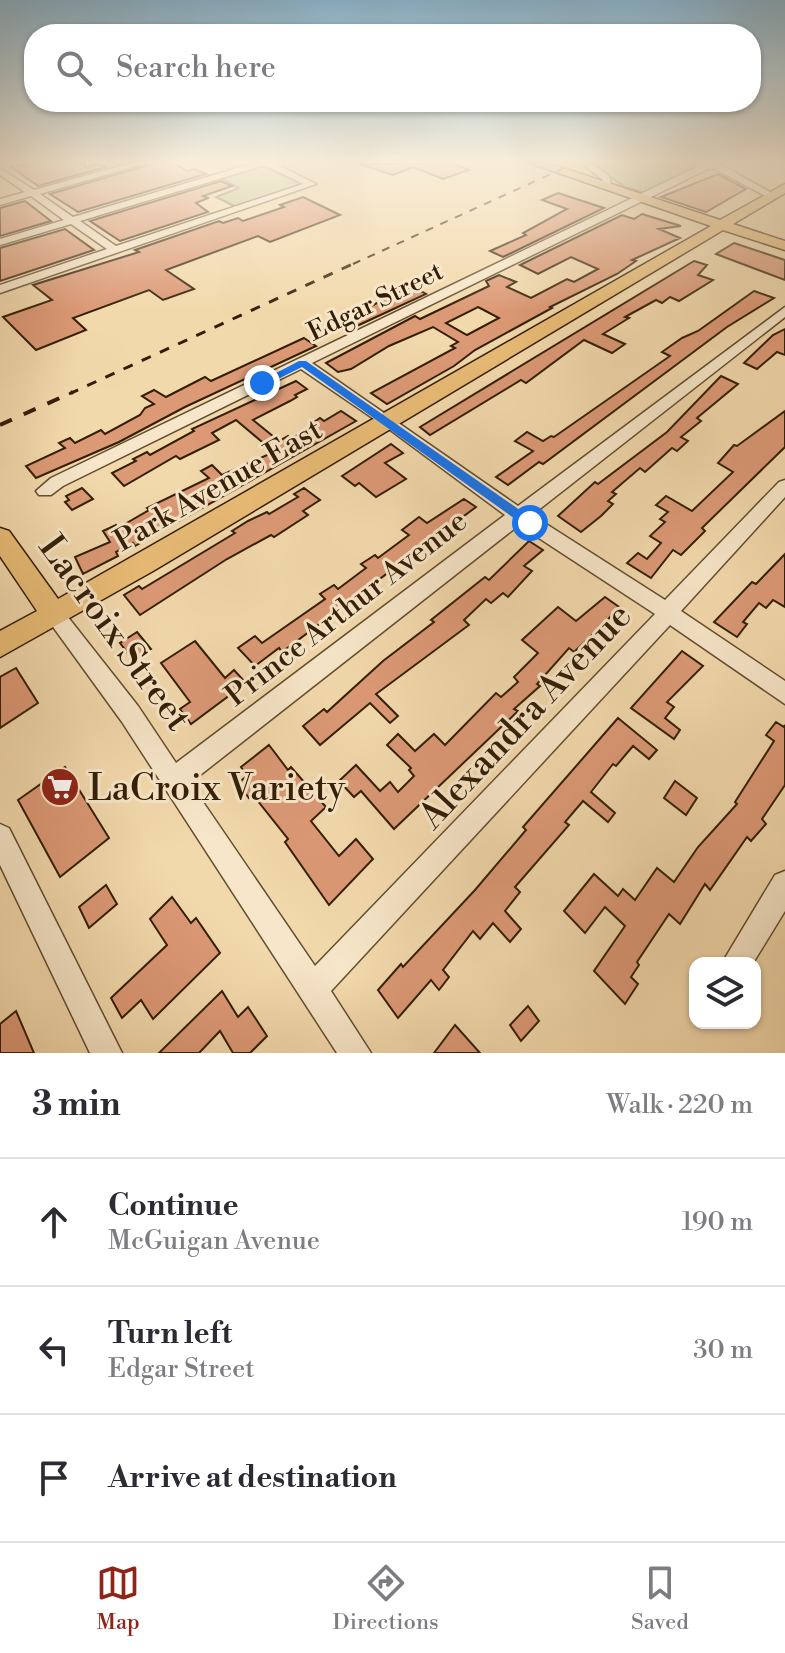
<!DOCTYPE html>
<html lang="en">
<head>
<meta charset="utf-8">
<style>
	body { margin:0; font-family:"Libre Bodoni",serif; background:#f2f2f3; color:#2b2b33 }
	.controls { position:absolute; right:24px; bottom:24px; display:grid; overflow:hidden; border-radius:16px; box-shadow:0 2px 6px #0004 }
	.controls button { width:72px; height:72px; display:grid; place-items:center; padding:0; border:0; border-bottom:2px solid #e1e1e2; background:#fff; color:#2b2b33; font:40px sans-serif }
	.stop { position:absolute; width:24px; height:24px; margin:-18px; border:6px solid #1a73e8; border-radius:50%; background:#fff }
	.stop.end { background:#1a73e8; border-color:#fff; box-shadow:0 2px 8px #0008 }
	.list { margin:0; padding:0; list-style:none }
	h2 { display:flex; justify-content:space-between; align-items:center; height:104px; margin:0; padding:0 32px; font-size:34px }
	h2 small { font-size:26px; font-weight:400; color:#7c7c81 }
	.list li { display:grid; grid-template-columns:52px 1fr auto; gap:24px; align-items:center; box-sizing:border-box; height:128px; padding:0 32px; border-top:2px solid #e1e1e2 }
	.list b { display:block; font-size:30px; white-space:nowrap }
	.list p { margin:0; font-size:26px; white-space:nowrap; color:#7c7c81 }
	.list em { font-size:26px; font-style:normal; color:#7c7c81 }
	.icon { flex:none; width:44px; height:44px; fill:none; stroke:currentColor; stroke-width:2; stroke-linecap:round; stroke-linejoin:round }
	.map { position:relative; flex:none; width:785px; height:1053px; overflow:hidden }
	.search { position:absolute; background:#fff; box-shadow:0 2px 6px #0004; left:24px; right:24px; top:24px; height:88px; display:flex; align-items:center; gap:20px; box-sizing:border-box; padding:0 28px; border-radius:32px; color:#7c7c81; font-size:30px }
	.sheet { height:488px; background:#fff }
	nav { display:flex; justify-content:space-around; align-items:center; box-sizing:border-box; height:112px; border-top:2px solid #e1e1e2; background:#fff; font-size:22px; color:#7c7c81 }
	nav a { display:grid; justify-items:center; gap:4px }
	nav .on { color:#8f2418 }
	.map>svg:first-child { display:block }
	.green { fill:#b7c08c; stroke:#756f48; stroke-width:2 }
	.building { fill:#dc9976; stroke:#331e05; stroke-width:2; fill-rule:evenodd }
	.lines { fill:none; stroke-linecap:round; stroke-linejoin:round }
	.minor-casing { stroke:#634d2f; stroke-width:3 }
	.major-casing { stroke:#331e05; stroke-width:3 }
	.minor { fill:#f7e6c9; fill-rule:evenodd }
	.major { fill:#e9bc76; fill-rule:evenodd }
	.rail-far2 { stroke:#331e05; stroke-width:2; stroke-dasharray:8 8; stroke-linecap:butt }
	.rail-far1 { stroke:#331e05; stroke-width:3; stroke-dasharray:10 10; stroke-linecap:butt }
	.rail { stroke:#331e05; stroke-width:4; stroke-dasharray:13 13; stroke-linecap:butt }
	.route { fill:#1a73e8 }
	.labels { text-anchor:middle; stroke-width:6; stroke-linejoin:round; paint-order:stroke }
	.far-street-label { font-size:26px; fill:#331e05; stroke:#f7e6c9 }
	.street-label { font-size:30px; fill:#331e05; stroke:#f7e6c9 }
	.near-street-label { font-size:36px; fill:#331e05; stroke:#f7e6c9 }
	.near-poi-label { font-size:36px; fill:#331e05; stroke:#f7e6c9; text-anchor:start }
</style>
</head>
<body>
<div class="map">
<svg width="785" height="1053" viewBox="0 0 785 1053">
	<rect width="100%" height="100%" fill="#f2d9ac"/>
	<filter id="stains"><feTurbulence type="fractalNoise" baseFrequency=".0025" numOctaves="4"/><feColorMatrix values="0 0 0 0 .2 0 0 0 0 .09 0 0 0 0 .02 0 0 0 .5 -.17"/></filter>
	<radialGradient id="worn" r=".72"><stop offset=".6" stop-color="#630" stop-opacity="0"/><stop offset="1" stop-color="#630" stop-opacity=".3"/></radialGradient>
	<g class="green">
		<polygon points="589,163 704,163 646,193 625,187"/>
		<polygon points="262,166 305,184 238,208 216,197 239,188 221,178"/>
	</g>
	<g class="building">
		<polygon points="28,163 85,163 85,167 100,164 106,167 38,186 11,167"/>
		<polygon points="155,163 173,163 187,171 195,169 206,174 78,212 50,194"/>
		<polygon points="452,163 469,170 443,179 413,167 393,175 359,164"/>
		<polygon points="718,174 746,189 706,212 661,197"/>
		<polygon points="221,181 232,186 203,196 208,198 196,203 208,212 120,241 90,221"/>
		<polygon points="558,193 604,208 503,257 490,251 526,235 523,233 567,209 542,200"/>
		<polygon points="303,197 340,215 270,242 258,236 166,270 194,289 163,300 149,290 73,318 86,330 36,350 3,317 52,300 33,285 139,252 135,250 219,221 223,223 238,218 243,221 284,207 280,205"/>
		<polygon points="25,201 51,221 0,236 0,208"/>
		<path d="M642,214L681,226L659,229L680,238L632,260L636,261L617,274L550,307L552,308L475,350L454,366L387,404L371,393L455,348L451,346L458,342L433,327L389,346L351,369L338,372L326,363L415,316L420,319L489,286L486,281L499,275L516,282L507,287L531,298L567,279L574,282L598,269L571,257L538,274L520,265L622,215L634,219ZM478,307L499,318L467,335L446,323Z"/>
		<polygon points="65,229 94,250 0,281 0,248"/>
		<polygon points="734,243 785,260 785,280 716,254"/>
		<polygon points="694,261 707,265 698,275 713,280 679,301 670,297 662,303 656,300 625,317 629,318 603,334 625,344 612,353 584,340 526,383 521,380 430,435 420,427"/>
		<polygon points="412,286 426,294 346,331 334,324"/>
		<polygon points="754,291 774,298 727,327 543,464 539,462 508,485 496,477 533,451 515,441 527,432 543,441 551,436 554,437 670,356 662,352 682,338 698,331"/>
		<polygon points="785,329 785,355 777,352 757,369 744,363 773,335"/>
		<polygon points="304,338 316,346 185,407 119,442 36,478 26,466 65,448 59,443 70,438 75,443 101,430 105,434 140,415 145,408 154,404 142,396 154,390 166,397 205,377 211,381"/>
		<polygon points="721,376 738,384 697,418 701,421 681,437 688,441 677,451 672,448 645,472 640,468 612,492 616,494 608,501 613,504 601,516 581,532 558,516 595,482 598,484 667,432"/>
		<polygon points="296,381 307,389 295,395 297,397 290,401 253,420 279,441 288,436 291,439 313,427 310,425 320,418 324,421 341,411 356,421 135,546 133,543 116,552 118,556 83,574 75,557 110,542 103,531 116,525 118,528 149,510 147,508 209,478 201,471 212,465 222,475 274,452 236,420 212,433 219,440 180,459 176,456 124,486 112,473 136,461 133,459 147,452 150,455 194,431 192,429"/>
		<polygon points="785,411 785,447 702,528 705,531 681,555 673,550 651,578 627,563 638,553 647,559 661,543 650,536 665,522 660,519 668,512 656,505 666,496 692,511 733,472 718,463 734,445 737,446"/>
		<polygon points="391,444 403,453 385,463 406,479 376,497 359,483 355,486 342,476"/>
		<polygon points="82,488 93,499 72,510 65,502 69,500 66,496"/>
		<polygon points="304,488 320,500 303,511 308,515 274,537 271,535 227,559 140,615 124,595 139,586 142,589 235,533 232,531 248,521 267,512 269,514 298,497 294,494"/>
		<polygon points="464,499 476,507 282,652 279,648 255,666 238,648 255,636 262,643 325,599 320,594 334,585 338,589 366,568 361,564 375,555 378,558 409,535 402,530 419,517 427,523"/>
		<polygon points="529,541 543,550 524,566 532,571 508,597 503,593 491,603 486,599 464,620 469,625 376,694 398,716 390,723 370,703 320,745 303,726 324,709 327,712 383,661 434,622 431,620 485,577 489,580"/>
		<polygon points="785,554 785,607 773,600 766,608 759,603 743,622 747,624 737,637 714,622 752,582 756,584"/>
		<polygon points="605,597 619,607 604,624 574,652 569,648 537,684 540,686 514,709 518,711 394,829 361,791 354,797 339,781 356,765 380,791 390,782 398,792 414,776 409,770 411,768 387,745 398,734 415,751 434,734 445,745 496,693 501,697 518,682 514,677 538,653 522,640 558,607 576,621"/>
		<polygon points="137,632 151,649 133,660 120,643"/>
		<polygon points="195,641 225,678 234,670 246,683 191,724 180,709 190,702 161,663"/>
		<polygon points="682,651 703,666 667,702 674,707 665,718 680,730 674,739 631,708"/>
		<polygon points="16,668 38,703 0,728 0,677"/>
		<polygon points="618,718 657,750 649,759 633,746 616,766 613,764 591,792 615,813 608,822 583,801 565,822 569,825 515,887 520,892 505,911 521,929 510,942 493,923 480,939 473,931 443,970 449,977 439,990 431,980 398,1018 378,990 401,964 403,967 475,890 526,830 523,827"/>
		<polygon points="776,722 784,727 785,725 785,785 762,819 766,824 751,841 747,837 710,890 705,884 680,924 669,914 637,962 639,965 631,977 638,984 625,1004 594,971 625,926 605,907 585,933 564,911 594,874 618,896 623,889 635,900 657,868 674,882 698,847 737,804 735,802 774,741 766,735"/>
		<polygon points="269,745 288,770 291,767 326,807 311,821 339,856 356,839 373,859 329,905 285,842 288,839 253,795 249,798 238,783 247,776 241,767"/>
		<polygon points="65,767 109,838 60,877 18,800"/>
		<polygon points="675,781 697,798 686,815 664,798"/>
		<polygon points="106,885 117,904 89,928 79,907"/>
		<polygon points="172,897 191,923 196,918 220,953 153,1019 141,1000 122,1018 111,998 167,945 150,919"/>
		<polygon points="222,991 238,1017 248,1007 267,1036 250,1053 233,1053 220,1031 199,1053 159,1053"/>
		<polygon points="528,1006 539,1021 521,1041 510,1025"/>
		<polygon points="16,1011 34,1053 0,1053 0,1024"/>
		<polygon points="455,1025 480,1053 434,1053"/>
	</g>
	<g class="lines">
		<g class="minor-casing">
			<g id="minor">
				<path d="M131,163H146L40,194L73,217L254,163H274L316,184L0,293V285L107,249L71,224L0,245V239L64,220L31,196L0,205V199L25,192L0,175V168L34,190ZM265,165L303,184L116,246L80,221Z"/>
				<polygon points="581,163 591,163 609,176 612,189 606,189 602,179"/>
				<path d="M703,164H720L777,196L769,198L715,169H708L312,363L518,506L785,307V317L532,515L665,600L779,482L785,480V497L681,611L785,681V704L670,625L331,991L371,1053H337L122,722L43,613L46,607L53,605L60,607L138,706L176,763L505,515L393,432L301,369L63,486L51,495H39L36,491L51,478ZM519,525L655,614L315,966L190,783Z"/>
				<polygon points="0,824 9,828 122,1053 90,1053 0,865"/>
				<polygon points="785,871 785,911 753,963 722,963 775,875"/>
			</g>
		</g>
		<g class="major-casing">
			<polygon id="major" points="530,163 548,163 720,220 785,184 785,193 733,224 785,241 785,250 723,230 153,571 0,657 0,631 37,611 0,556 0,528 9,531 58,599 711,226"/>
		</g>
		<use href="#minor" class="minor"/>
		<use href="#major" class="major"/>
		<polyline class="rail-far2" points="353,264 575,163"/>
		<polyline class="rail-far1" points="69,394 357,262"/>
		<polyline class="rail" points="0,425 73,392"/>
	</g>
	<linearGradient id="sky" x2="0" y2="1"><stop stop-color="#89b6d1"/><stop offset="0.52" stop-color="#f9eeda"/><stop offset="1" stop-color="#f9eeda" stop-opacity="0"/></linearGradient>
	<rect width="785" height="311" fill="url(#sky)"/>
	<polygon class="route" points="299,361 306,361 534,520 534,526 525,526 302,367 266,385 257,383"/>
	<defs>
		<g id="supermarket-disc" transform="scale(2)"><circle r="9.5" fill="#8f2418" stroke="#f7e6c9"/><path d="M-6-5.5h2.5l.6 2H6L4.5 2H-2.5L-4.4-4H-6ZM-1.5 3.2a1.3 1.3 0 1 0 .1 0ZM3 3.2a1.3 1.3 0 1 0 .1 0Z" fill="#fff"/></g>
	</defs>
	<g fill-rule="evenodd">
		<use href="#supermarket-disc" x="60" y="787"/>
	</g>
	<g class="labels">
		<g class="far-street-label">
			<text transform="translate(375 301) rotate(-26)" y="9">Edgar Street</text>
		</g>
		<g class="street-label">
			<text transform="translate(218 485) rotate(-30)" y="10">Park Avenue East</text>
			<text transform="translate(346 608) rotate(-38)" y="10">Prince Arthur Avenue</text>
		</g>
		<g class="near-street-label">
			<text transform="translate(116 632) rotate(54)" y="13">Lacroix Street</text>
			<text transform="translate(524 715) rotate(-47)" y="13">Alexandra Avenue</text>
		</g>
		<g class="near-poi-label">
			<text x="88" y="800">LaCroix Variety</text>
		</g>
	</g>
	<rect width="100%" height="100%" filter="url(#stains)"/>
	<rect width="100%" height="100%" fill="url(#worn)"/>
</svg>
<div class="controls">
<button><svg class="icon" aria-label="layers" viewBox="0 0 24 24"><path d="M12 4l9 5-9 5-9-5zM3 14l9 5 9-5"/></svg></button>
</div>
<div class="stop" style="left:530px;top:523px"></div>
<div class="stop end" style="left:262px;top:383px"></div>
<div class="search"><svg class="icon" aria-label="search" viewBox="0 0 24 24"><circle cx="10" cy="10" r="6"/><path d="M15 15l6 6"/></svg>Search here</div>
</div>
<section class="sheet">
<h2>3 min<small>Walk · 220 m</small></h2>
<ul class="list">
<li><svg class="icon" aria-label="ahead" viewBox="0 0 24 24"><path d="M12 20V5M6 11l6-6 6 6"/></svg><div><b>Continue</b><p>McGuigan Avenue</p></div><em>190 m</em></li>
<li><svg class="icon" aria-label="left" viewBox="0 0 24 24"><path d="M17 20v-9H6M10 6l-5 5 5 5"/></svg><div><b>Turn left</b><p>Edgar Street</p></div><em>30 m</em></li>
<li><svg class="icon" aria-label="arrive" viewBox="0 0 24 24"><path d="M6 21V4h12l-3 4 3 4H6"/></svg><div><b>Arrive at destination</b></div></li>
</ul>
</section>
<nav>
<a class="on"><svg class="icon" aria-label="map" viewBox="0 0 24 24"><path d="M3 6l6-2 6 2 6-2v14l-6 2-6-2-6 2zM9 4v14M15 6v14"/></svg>Map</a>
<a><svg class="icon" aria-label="directions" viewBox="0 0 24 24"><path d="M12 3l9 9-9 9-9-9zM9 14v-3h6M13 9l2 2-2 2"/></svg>Directions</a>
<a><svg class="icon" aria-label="saved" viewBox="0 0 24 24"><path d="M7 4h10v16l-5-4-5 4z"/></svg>Saved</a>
</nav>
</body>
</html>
